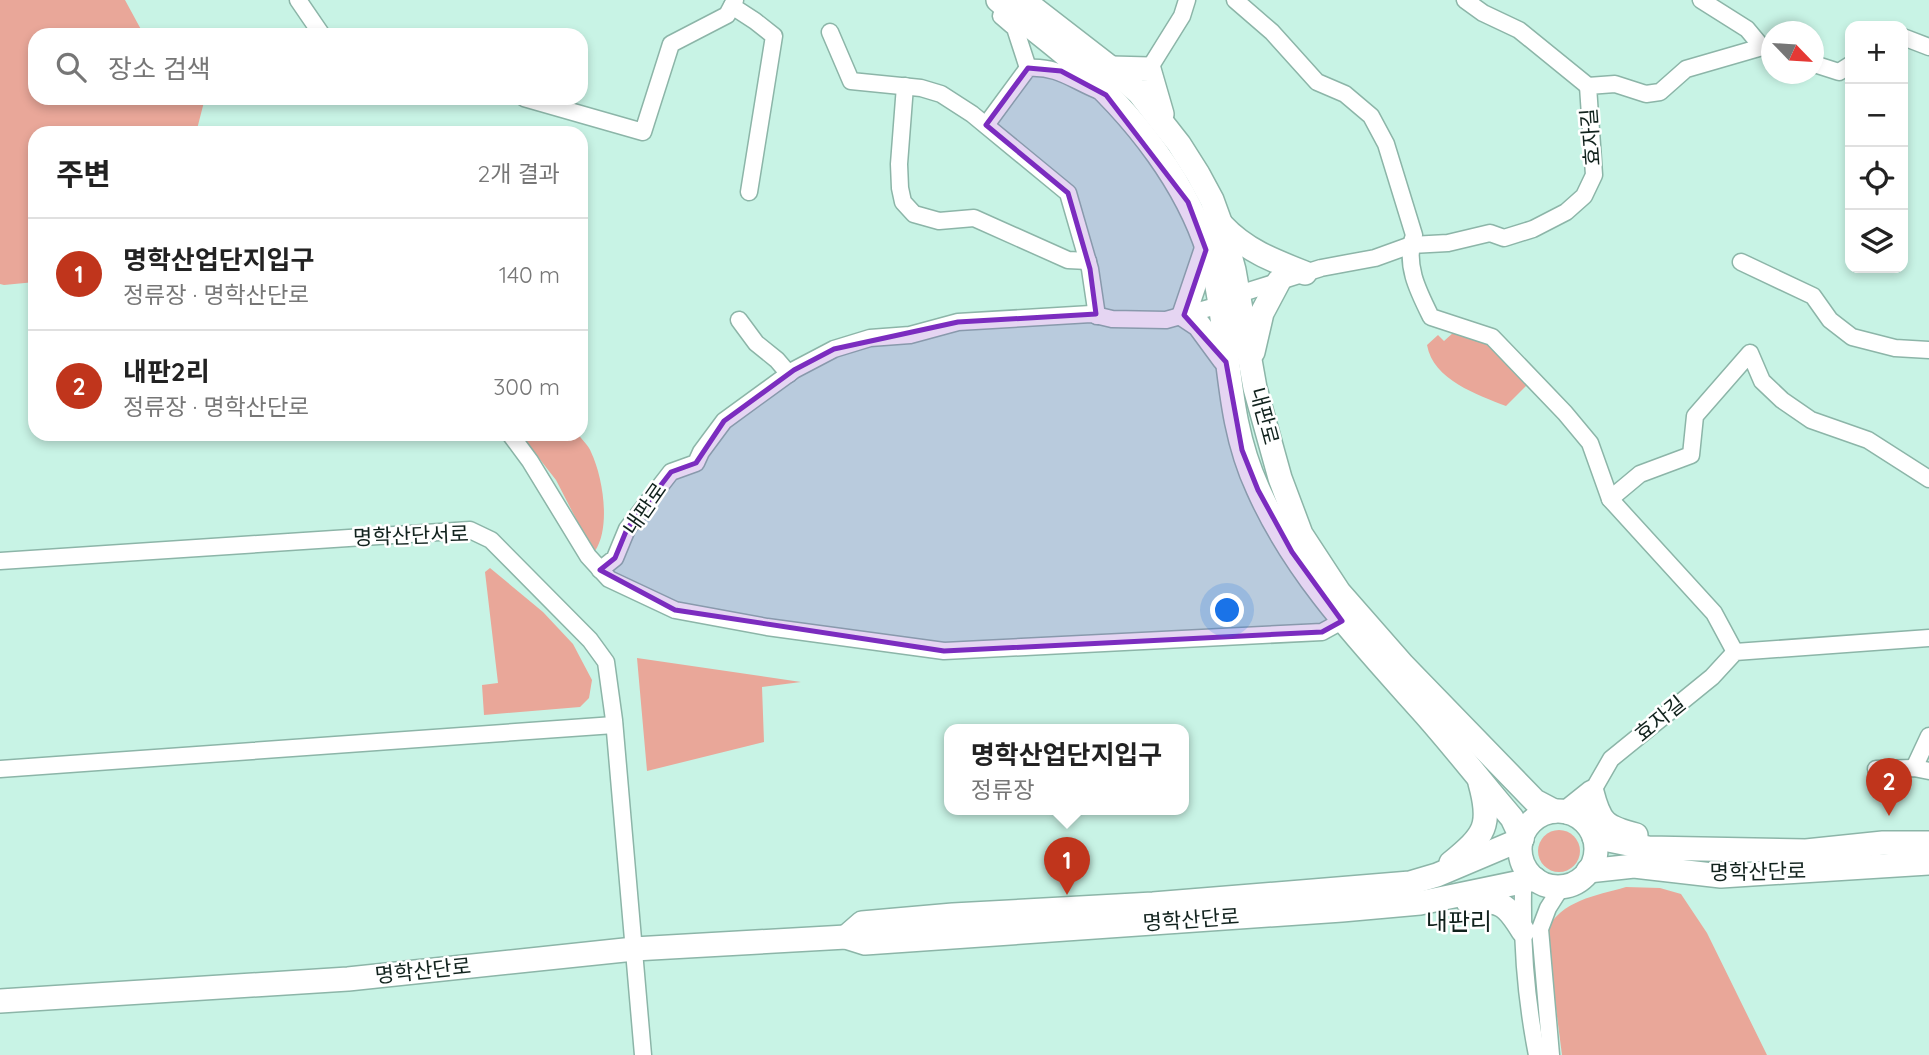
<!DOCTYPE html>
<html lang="ko">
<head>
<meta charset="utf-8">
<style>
	body { margin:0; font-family:Quicksand,"Noto Sans KR",sans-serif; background:#f2f2f2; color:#222 }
	.controls { position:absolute; right:21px; top:21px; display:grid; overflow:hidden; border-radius:14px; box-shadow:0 4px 10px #0003 }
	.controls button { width:63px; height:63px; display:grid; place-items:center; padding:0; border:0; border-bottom:2px solid #e0e0e0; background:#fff; color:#222; font:35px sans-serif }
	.compass { position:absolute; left:1761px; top:21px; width:63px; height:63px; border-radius:50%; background:#fff; box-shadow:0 4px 10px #0003; rotate:115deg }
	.you { position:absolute; left:1228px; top:611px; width:24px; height:24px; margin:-18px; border:5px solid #fff; border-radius:50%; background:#1a73e8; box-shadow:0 0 0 10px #1a73e833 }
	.badge { display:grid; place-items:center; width:46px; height:46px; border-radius:50%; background:#c0351c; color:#fff; font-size:23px; font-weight:700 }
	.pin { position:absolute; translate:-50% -58px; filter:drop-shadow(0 2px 4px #0008) }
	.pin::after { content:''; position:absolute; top:37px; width:24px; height:21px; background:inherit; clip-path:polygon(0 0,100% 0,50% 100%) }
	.popup { position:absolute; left:944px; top:724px; width:245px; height:91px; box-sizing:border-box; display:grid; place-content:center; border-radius:14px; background:#fff; filter:drop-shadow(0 2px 5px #0005); font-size:23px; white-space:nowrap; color:#767676 }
	.popup b { font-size:26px; color:#222 }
	.popup::after { content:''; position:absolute; left:50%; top:100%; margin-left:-14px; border:14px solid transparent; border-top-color:#fff }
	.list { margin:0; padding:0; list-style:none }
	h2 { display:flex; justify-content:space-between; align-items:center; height:91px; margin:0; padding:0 28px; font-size:30px }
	h2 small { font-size:23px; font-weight:400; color:#767676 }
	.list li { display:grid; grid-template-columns:46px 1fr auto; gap:21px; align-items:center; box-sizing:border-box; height:112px; padding:0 28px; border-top:2px solid #e0e0e0 }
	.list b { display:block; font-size:26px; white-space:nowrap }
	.list p { margin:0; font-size:23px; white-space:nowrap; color:#767676 }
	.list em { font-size:23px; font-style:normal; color:#767676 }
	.icon { flex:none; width:38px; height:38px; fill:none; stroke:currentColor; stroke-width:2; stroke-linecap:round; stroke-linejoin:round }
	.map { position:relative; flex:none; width:1929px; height:1055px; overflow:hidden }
	.search { position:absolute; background:#fff; box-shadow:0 4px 10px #0003; left:28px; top:28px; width:560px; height:77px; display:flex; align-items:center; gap:18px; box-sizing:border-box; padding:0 24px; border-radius:21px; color:#767676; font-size:26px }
	.panel { position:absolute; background:#fff; box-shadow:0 4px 10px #0003; left:28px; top:126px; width:560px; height:315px; border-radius:21px }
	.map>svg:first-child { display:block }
	.green { fill:#e9a799 }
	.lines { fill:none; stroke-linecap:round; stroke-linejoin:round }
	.street-casing { stroke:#8cb5a8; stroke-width:19 }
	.secondary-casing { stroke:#8cb5a8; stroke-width:26 }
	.street { stroke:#fff; stroke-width:16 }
	.secondary { stroke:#fff; stroke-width:23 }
	.marked { fill:#7b2cbf; fill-opacity:0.2; stroke:#7b2cbf; stroke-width:5; stroke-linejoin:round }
	.labels { text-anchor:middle; stroke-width:5; stroke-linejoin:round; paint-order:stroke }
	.street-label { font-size:21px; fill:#11221d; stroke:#fff }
	.quarter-label { font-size:24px; fill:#11221d; stroke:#fff }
</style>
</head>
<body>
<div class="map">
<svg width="1929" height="1055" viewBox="0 0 1929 1055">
	<rect width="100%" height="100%" fill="#c8f3e5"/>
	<g class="green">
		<polygon points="0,0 125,0 144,35 35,35 35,98 205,98 196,133 35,133 35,282 4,285 0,284"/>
		<path d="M1454,332L1491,344L1528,384L1506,406C1478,395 1433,380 1427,345L1438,335L1444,341Z"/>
		<path d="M520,434H578C582,440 589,446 591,452C603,477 611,527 595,551L590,546L556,480Z"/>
		<polygon points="490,568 543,612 573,644 592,680 589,698 580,707 484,715 482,685 498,683 485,572"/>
		<polygon points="637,658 801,682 762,687 764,742 647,771"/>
		<circle cx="1559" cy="851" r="21"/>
		<path d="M1626,887L1660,888L1681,894L1707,933L1767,1055H1562L1546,931C1562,900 1595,896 1626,887Z"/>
	</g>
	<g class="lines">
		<g class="street-casing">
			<g id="street">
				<polyline points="298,0 322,35"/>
				<path d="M1235,0L1272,32L1317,82L1345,94L1371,116L1386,144L1414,235C1404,264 1418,291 1431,317L1492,337L1565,413L1590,443L1610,499L1714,613L1735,652"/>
				<polyline points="1465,0 1483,13 1519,30 1588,86"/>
				<polyline points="1701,0 1747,29 1762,47"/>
				<polyline points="732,6 755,21 774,36 749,192"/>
				<polyline points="1001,16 1015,28 1028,68"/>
				<polyline points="830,32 851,81 921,88 941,94 972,114 1068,193 1090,269 1097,316"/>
				<polyline points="1903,37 1929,47"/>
				<polyline points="1814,64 1839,72 1850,65"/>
				<polyline points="1149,69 1182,16 1187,0"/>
				<polyline points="905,86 899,164 900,188 903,202 914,214 939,221 974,218 1068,260 1088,261"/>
				<polyline points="524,98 643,132 671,44 727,15 735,0"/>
				<path d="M986,125L1028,68C1057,66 1071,79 1097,90"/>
				<polyline points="1741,262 1813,296 1830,320 1852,337 1895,348 1929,350"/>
				<polyline points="739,320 756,343 777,360 789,374"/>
				<polyline points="510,434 530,461 588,556 609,579 675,610 767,627 944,651 1322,632 1342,621"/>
				<polyline points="1610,499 1640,474 1691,455 1695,416 1750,353 1762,381 1782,400 1811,420 1868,440 1929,479"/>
				<polyline points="0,561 470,530 491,540 590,640 606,662 614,720 643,1055"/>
				<polyline points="600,570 615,558 627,529 671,472 696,463 701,452 724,421 794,370 834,349 870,338 910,335 958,322 1091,314 1112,319 1166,320 1220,305 1239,294 1321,268 1375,258 1411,245 1448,243 1490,233 1504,238 1533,229 1566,212 1584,196 1594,175 1588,86 1615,84 1646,94 1660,92 1686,69 1762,47 1772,50"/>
				<polyline points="1914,768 1929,736"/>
				<polyline points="0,769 614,725"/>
				<polyline points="1876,769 1914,768 1929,771"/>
				<polyline points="1592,792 1611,759 1712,677 1735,652 1929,638"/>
				<path d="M1525,872C1522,886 1523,901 1523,915C1523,962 1528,1009 1537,1055"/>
				<polyline points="1551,1055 1540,929 1548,908 1562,886"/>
			</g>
		</g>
		<g class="secondary-casing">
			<g id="secondary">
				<path d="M998,0C1021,20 1045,37 1068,57C1132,112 1194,188 1214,272C1231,346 1225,418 1258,489C1295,572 1357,638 1417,705C1450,741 1480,781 1512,818L1522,839"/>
				<polyline points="1023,0 1111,68 1139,93 1179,144 1198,174 1212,200 1224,233 1234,270 1255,388 1280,478 1301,534 1339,592 1403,665 1535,801 1554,811"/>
				<polyline points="1111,68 1149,69 1162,114"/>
				<path d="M1222,225C1245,250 1274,261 1305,273"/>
				<polyline points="1206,250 1184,315 1199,325 1224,359"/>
				<polyline points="1253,352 1262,313 1279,281"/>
				<circle cx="1558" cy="849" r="38"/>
				<path d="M1567,812L1592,792C1600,823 1605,827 1636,835"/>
				<polyline points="1594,837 1648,848 1806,851 1883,843 1929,843"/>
				<path d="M1451,863C1485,835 1492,826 1480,783"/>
				<polyline points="1588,871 1634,866 1721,876 1929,863"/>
				<path d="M1468,902C1501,900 1506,903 1523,931"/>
				<polyline points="846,937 862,923 953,915 1153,904 1410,883 1437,875 1522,839"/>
				<polyline points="0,1001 348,979 634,949 846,937 865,943 1342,910 1420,903 1535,879"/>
			</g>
		</g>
		<use href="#street" class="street"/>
		<use href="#secondary" class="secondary"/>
	</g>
	<path class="marked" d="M1028,68L1061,71L1106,95L1188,202L1206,250L1184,315L1226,362L1242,450L1258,490L1292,552L1342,621L1322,632L944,651L675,610L600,570L615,558L627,529L671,472L696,463L724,421L794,370L834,349L958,322L1096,314L1090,269L1068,193L986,125Z"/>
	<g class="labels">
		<g class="street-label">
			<text transform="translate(1591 137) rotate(-94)" y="7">효자길</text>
			<text transform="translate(1264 416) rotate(75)" y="7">내판로</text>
			<text transform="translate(645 509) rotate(-55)" y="7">내판로</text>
			<text transform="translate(411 536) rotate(-2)" y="7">명학산단서로</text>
			<text transform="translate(1660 719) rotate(-39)" y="7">효자길</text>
			<text transform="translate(1758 872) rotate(-1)" y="7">명학산단로</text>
			<text transform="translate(1191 920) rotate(-4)" y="7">명학산단로</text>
			<text transform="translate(423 971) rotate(-6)" y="7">명학산단로</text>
		</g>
		<g class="quarter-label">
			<text x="1459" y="930">내판리</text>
		</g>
	</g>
</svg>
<div class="controls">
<button>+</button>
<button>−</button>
<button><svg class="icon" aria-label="locate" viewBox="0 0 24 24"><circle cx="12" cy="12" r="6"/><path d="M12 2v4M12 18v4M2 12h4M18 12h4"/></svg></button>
<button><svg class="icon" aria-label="layers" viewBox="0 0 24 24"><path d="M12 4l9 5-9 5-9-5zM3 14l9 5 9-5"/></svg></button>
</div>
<svg class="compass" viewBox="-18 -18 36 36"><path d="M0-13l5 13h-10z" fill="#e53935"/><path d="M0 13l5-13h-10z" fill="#767676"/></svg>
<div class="you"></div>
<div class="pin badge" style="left:1067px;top:895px">1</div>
<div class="popup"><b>명학산업단지입구</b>정류장</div>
<div class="pin badge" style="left:1889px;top:816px">2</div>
<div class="search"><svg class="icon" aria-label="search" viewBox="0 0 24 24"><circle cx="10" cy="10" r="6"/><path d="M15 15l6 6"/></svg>장소 검색</div>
<section class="panel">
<h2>주변<small>2개 결과</small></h2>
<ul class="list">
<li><span class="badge">1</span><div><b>명학산업단지입구</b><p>정류장 · 명학산단로</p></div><em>140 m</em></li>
<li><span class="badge">2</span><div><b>내판2리</b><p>정류장 · 명학산단로</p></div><em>300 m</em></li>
</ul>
</section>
</div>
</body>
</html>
